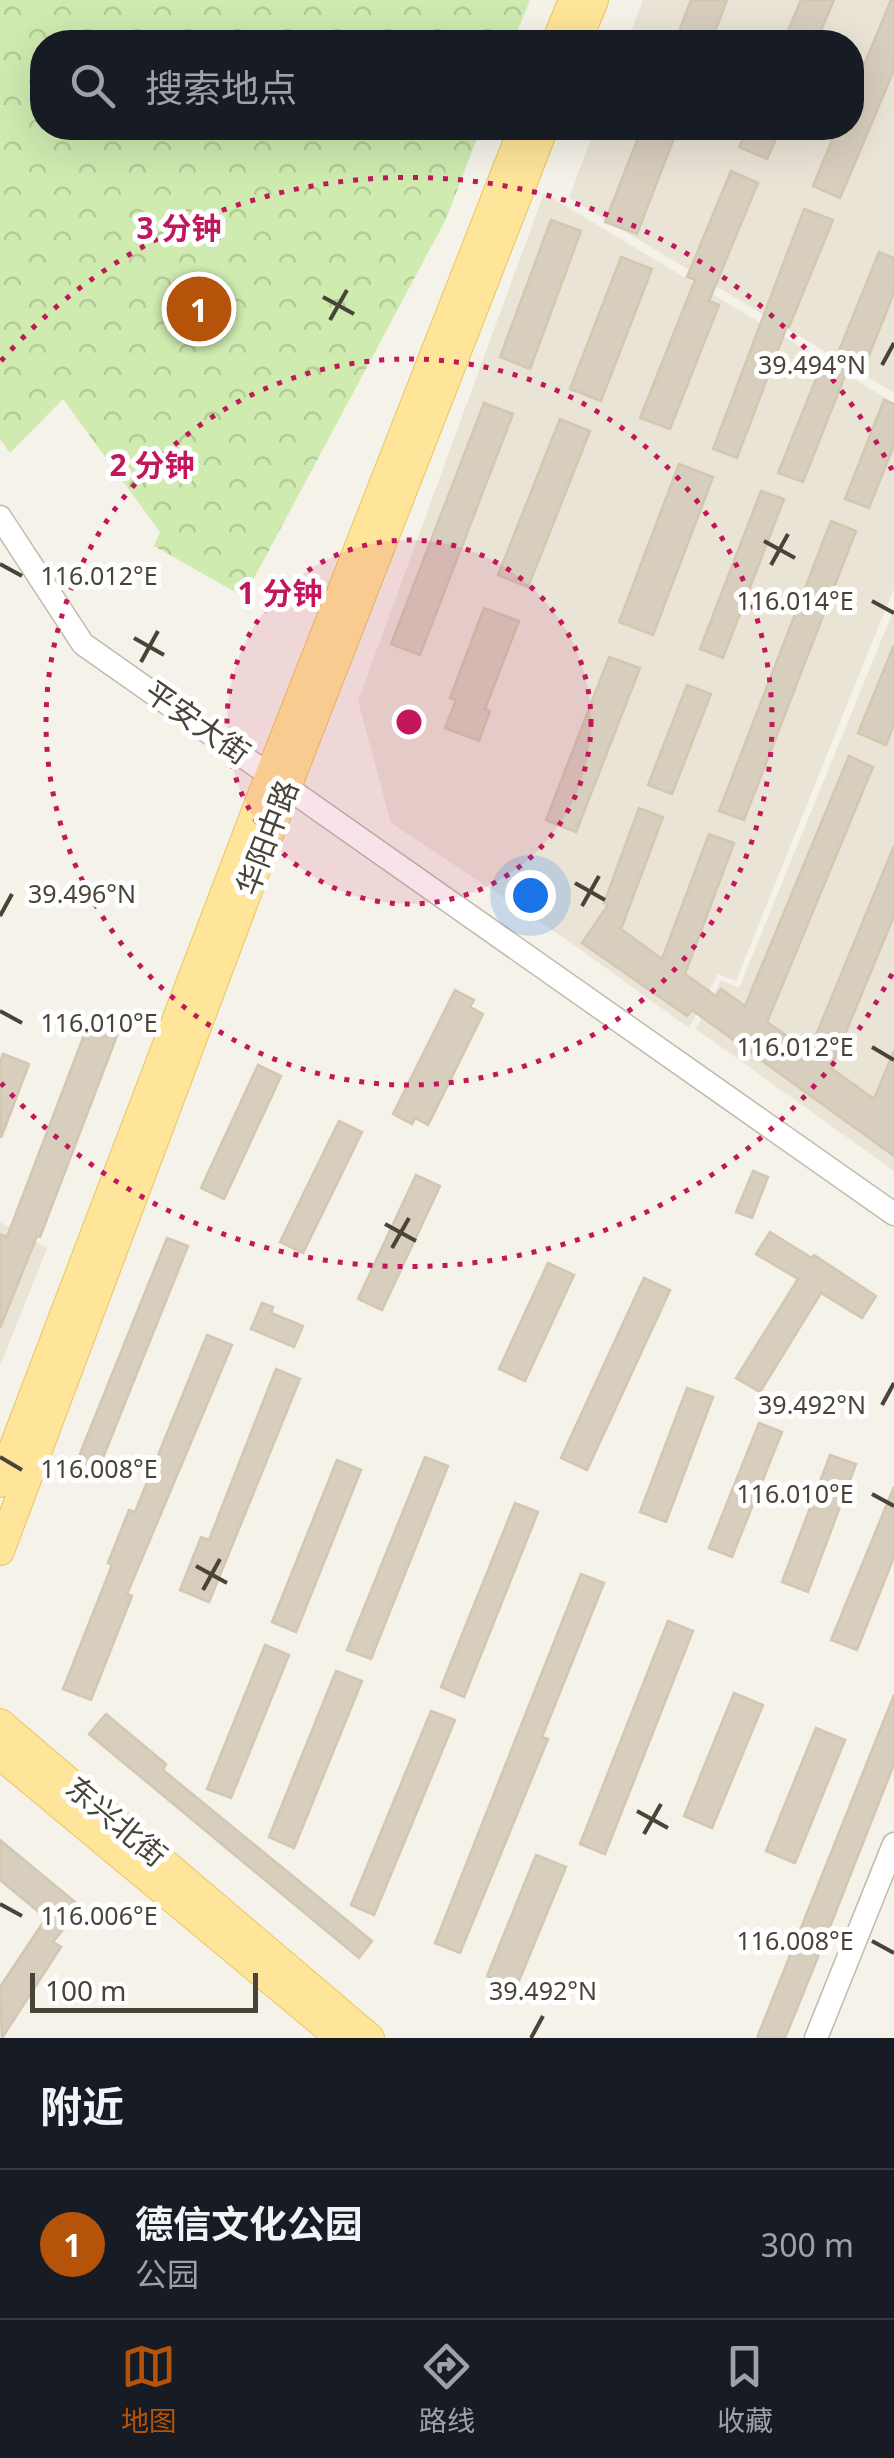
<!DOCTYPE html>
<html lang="zh">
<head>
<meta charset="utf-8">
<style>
	body { margin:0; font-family:"Noto Sans","Noto Sans SC",sans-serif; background:#20242c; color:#f1f3f6 }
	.scale { position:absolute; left:30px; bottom:25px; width:228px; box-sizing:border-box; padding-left:10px; border:5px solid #4a4337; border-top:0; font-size:28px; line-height:35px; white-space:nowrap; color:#4a4337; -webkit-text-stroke:8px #fff; paint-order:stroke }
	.you { position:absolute; left:530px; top:895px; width:35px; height:35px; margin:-25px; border:8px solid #fff; border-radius:50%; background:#1a73e8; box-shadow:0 0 0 15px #1a73e833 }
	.badge { display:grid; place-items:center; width:65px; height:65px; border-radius:50%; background:#b45309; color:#fff; font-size:32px; font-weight:700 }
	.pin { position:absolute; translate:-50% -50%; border:5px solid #fff; box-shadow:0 2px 10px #0006 }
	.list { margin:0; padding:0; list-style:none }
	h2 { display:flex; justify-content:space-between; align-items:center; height:130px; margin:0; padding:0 40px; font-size:42px }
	h2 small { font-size:32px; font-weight:400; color:#9ea1a6 }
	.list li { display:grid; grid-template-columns:65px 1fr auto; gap:30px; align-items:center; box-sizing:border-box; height:150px; padding:0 40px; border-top:2px solid #363941 }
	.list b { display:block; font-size:38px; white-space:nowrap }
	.list p { margin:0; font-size:32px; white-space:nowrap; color:#9ea1a6 }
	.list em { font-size:32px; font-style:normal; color:#9ea1a6 }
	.icon { flex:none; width:55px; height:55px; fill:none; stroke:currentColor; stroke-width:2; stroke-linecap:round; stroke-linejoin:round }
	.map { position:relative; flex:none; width:894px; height:2038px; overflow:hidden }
	.search { position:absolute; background:#171b24; box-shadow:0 10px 40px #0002; left:30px; right:30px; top:30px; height:110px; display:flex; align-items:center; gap:25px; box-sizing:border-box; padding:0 35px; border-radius:40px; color:#9ea1a6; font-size:38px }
	.sheet { height:280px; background:#171b24 }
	nav { display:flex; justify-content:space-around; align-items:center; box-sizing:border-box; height:140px; border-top:2px solid #363941; background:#171b24; font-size:28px; color:#9ea1a6 }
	nav a { display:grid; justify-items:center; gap:5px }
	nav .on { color:#b45309 }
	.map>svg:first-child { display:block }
	.residential { fill:#eae4d7 }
	.park { fill:url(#park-crowns) }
	.building { fill:#d8cebe; stroke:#d3c7b1; stroke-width:2.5 }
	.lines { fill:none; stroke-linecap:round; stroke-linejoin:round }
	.minor-casing { stroke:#c2baab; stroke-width:25 }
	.major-casing { stroke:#eac662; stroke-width:30 }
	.minor { stroke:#fff; stroke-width:22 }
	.major { stroke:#ffe599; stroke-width:28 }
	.ticks { fill:none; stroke:#4a4337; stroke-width:4 }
	.ring { fill:none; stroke:#c2185b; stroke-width:5; stroke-dasharray:5 10 }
	.labels { text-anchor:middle; stroke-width:10; stroke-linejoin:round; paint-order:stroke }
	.street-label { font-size:30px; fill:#4a4337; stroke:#fff }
	.ticks-label { font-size:25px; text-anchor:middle; fill:#4a4337; stroke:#fff; stroke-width:10; stroke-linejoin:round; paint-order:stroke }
	.centre { fill:#c2185b; stroke:#fff; stroke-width:5 }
	.ring-label { font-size:30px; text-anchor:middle; font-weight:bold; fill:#c2185b; stroke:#fff; stroke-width:10; stroke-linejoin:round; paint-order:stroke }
</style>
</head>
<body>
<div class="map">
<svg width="894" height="2038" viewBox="0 0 894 2038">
	<defs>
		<pattern id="park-crowns" width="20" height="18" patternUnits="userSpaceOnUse" patternTransform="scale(2.5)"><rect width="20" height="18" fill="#cfebb0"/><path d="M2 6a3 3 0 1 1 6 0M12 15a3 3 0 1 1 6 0" fill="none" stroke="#b3cb98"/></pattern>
	</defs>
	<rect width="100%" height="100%" fill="#f5f2e9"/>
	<g class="residential">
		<polygon points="643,0 894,0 894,393 569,198 595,128 852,128 852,42 627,42"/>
		<polygon points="544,193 894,403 894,588 736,981 718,974 689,1028 567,940 391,823 358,701"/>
		<polygon points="894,609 894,1171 696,1029 721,980 739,988"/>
		<polygon points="0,1222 47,1248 0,1366"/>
	</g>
	<polygon class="park" points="0,0 530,0 513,42 42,42 42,128 481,128 446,219 244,597 154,546 160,532 63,399 10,453 0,439"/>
	<g class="building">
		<polygon points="691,0 727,0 711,42 675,42"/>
		<polygon points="801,0 834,0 816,42 783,42"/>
		<polygon points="891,0 894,0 894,70 840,198 813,186 837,128 852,128 852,94"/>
		<polygon points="642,128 678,128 637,234 605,222"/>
		<polygon points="748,128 781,128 767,159 739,147"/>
		<polygon points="731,171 758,183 709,301 719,305 670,429 640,418 695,280 687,277"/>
		<polygon points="804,209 833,220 789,327 787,326 737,458 713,449"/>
		<polygon points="551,220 581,231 530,369 500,357"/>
		<polygon points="879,252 894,258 894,293 864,368 850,363 803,482 778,473 822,364 832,368"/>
		<polygon points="621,257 652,269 601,401 570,389"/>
		<polygon points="884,400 894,404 894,445 869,508 845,499"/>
		<polygon points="484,403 513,414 420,655 391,644"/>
		<polygon points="560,419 590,431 528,587 498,575"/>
		<polygon points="679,464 713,477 653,635 619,622"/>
		<polygon points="761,491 784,499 723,658 700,649"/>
		<polygon points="831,521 856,531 744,820 719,811"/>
		<polygon points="484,608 519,621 485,709 490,711 479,741 445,728 456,700 450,698"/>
		<polygon points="894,645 894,725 886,745 858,733"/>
		<polygon points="609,657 640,668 576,832 546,820"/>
		<polygon points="687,685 711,694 672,794 648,785"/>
		<polygon points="849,756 873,767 767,1022 809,1052 894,846 894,916 831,1068 874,1099 894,1051 894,1156 692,1010 687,1016 582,943 608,905 604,903 639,808 663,817 621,929 662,959 709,834 734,843 685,974 716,996 721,989 745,1006"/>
		<polygon points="455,990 474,1000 470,1007 483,1014 428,1125 415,1118 412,1124 393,1114"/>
		<polygon points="89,1022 118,1033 40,1237 37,1236 0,1328 0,1234 7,1237"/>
		<polygon points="3,1054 29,1064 1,1138 0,1063"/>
		<polygon points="258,1065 281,1076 224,1199 201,1188"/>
		<polygon points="339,1121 362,1132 303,1253 280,1242"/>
		<polygon points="753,1171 768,1177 752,1218 736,1212"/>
		<polygon points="416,1175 440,1186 382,1310 358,1299"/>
		<polygon points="770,1232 812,1258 814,1255 876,1296 862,1318 821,1293 760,1392 736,1378 798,1279 756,1254"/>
		<polygon points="167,1238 188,1246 94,1480 73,1471"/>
		<polygon points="548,1263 574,1275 525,1381 499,1369"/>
		<polygon points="644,1278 670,1290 587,1470 561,1458"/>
		<polygon points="262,1303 273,1307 271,1313 303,1326 294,1347 251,1329"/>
		<polygon points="207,1335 232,1345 127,1594 132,1596 91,1700 63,1689 112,1565 108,1563 129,1510 135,1512"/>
		<polygon points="276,1369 300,1379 209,1602 180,1590 201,1537 209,1540"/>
		<polygon points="687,1388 713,1397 666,1522 640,1512"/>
		<polygon points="759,1423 782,1432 732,1557 709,1548"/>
		<polygon points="830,1455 856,1464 808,1592 782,1582"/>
		<polygon points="425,1457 448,1466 371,1659 347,1650"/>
		<polygon points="337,1460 361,1470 296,1632 272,1622"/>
		<polygon points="894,1487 894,1557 857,1650 831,1640"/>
		<polygon points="515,1503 538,1512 464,1697 441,1687"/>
		<polygon points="581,1574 604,1583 542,1737 548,1739 460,1953 435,1943"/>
		<polygon points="668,1621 693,1631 605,1854 580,1844"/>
		<polygon points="265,1645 289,1655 231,1798 207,1789"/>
		<polygon points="336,1671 362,1681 294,1848 269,1837"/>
		<polygon points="734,1693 763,1705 712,1828 684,1816"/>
		<polygon points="894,1695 894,1764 818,1957 785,2038 757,2038"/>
		<polygon points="431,1711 455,1720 374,1915 351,1905"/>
		<polygon points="106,1714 166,1764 163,1770 372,1941 359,1958 89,1734"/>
		<polygon points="816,1728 845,1740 795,1863 766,1851"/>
		<polygon points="0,1840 81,1907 53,1942 61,1947 2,2038 0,1987 46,1918 0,1880"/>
		<polygon points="536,1855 566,1867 516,1988 487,1976"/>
	</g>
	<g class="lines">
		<g class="minor-casing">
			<g id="minor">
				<polyline points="0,517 83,644 894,1214"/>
				<polyline points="816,2038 894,1844"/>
			</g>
		</g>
		<g class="major-casing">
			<g id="major">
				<polyline points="556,42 573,0"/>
				<polyline points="577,42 594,0"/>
				<polyline points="0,1483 270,774 523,128"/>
				<polyline points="0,1551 287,787 544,128"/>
				<polyline points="0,1723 370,2038"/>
				<polyline points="0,1755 340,2038"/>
			</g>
		</g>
		<use href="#minor" class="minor"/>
		<use href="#major" class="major"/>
	</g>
	<path class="ticks" d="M323,297L354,314M330,320L347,290M882,365L894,343M764,541L795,558M0,564L22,576M771,565L788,534M872,601L894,613M134,638L164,655M141,662L158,631M575,883L605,900M582,906L599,876M0,916L12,894M0,1011L22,1023M872,1047L894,1060M385,1224L416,1241M392,1248L409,1218M882,1405L894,1383M0,1457L22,1470M872,1494L894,1506M196,1566L227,1583M203,1590L220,1559M637,1811L668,1828M644,1834L661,1804M0,1904L22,1916M872,1941L894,1953M531,2038L543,2016"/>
	<circle cx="409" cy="722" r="182" fill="#c2185b" fill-opacity=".12"/>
	<g class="ring">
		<circle cx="409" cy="722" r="182"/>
		<circle cx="409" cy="722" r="363"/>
		<path d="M892 974A545 545 0 0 1 1 1083M1 361A545 545 0 0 1 892 470"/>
	</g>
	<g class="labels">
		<g class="street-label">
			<text transform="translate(197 723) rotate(35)" y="10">平安大街</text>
			<text transform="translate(268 838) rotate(-69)" y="10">华阳中路</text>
			<text transform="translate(116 1822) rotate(40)" y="10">东兴北街</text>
		</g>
	</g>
	<g class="ticks-label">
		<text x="812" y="374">39.494°N</text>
		<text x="99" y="585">116.012°E</text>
		<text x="795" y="610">116.014°E</text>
		<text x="82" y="903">39.496°N</text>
		<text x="99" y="1032">116.010°E</text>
		<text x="795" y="1056">116.012°E</text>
		<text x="812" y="1414">39.492°N</text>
		<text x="99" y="1478">116.008°E</text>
		<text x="795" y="1503">116.010°E</text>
		<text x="99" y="1925">116.006°E</text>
		<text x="795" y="1950">116.008°E</text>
		<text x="543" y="2000">39.492°N</text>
	</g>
	<circle cx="409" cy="722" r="15" class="centre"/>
	<g class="ring-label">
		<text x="179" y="239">3 分钟</text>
		<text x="152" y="476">2 分钟</text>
		<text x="280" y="604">1 分钟</text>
	</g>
</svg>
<div class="scale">100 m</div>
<div class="you"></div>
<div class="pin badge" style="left:199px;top:309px">1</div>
<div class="search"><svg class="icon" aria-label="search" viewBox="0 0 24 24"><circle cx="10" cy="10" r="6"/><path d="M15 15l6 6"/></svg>搜索地点</div>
</div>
<section class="sheet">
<h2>附近<small></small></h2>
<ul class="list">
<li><span class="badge">1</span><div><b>德信文化公园</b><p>公园</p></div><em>300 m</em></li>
</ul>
</section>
<nav>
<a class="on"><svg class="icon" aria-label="map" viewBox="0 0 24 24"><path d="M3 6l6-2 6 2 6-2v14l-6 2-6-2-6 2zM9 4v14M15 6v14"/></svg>地图</a>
<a><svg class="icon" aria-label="directions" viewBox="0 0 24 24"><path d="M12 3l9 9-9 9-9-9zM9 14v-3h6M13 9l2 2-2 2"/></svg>路线</a>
<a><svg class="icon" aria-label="saved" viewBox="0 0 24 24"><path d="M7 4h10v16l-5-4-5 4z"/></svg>收藏</a>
</nav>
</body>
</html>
